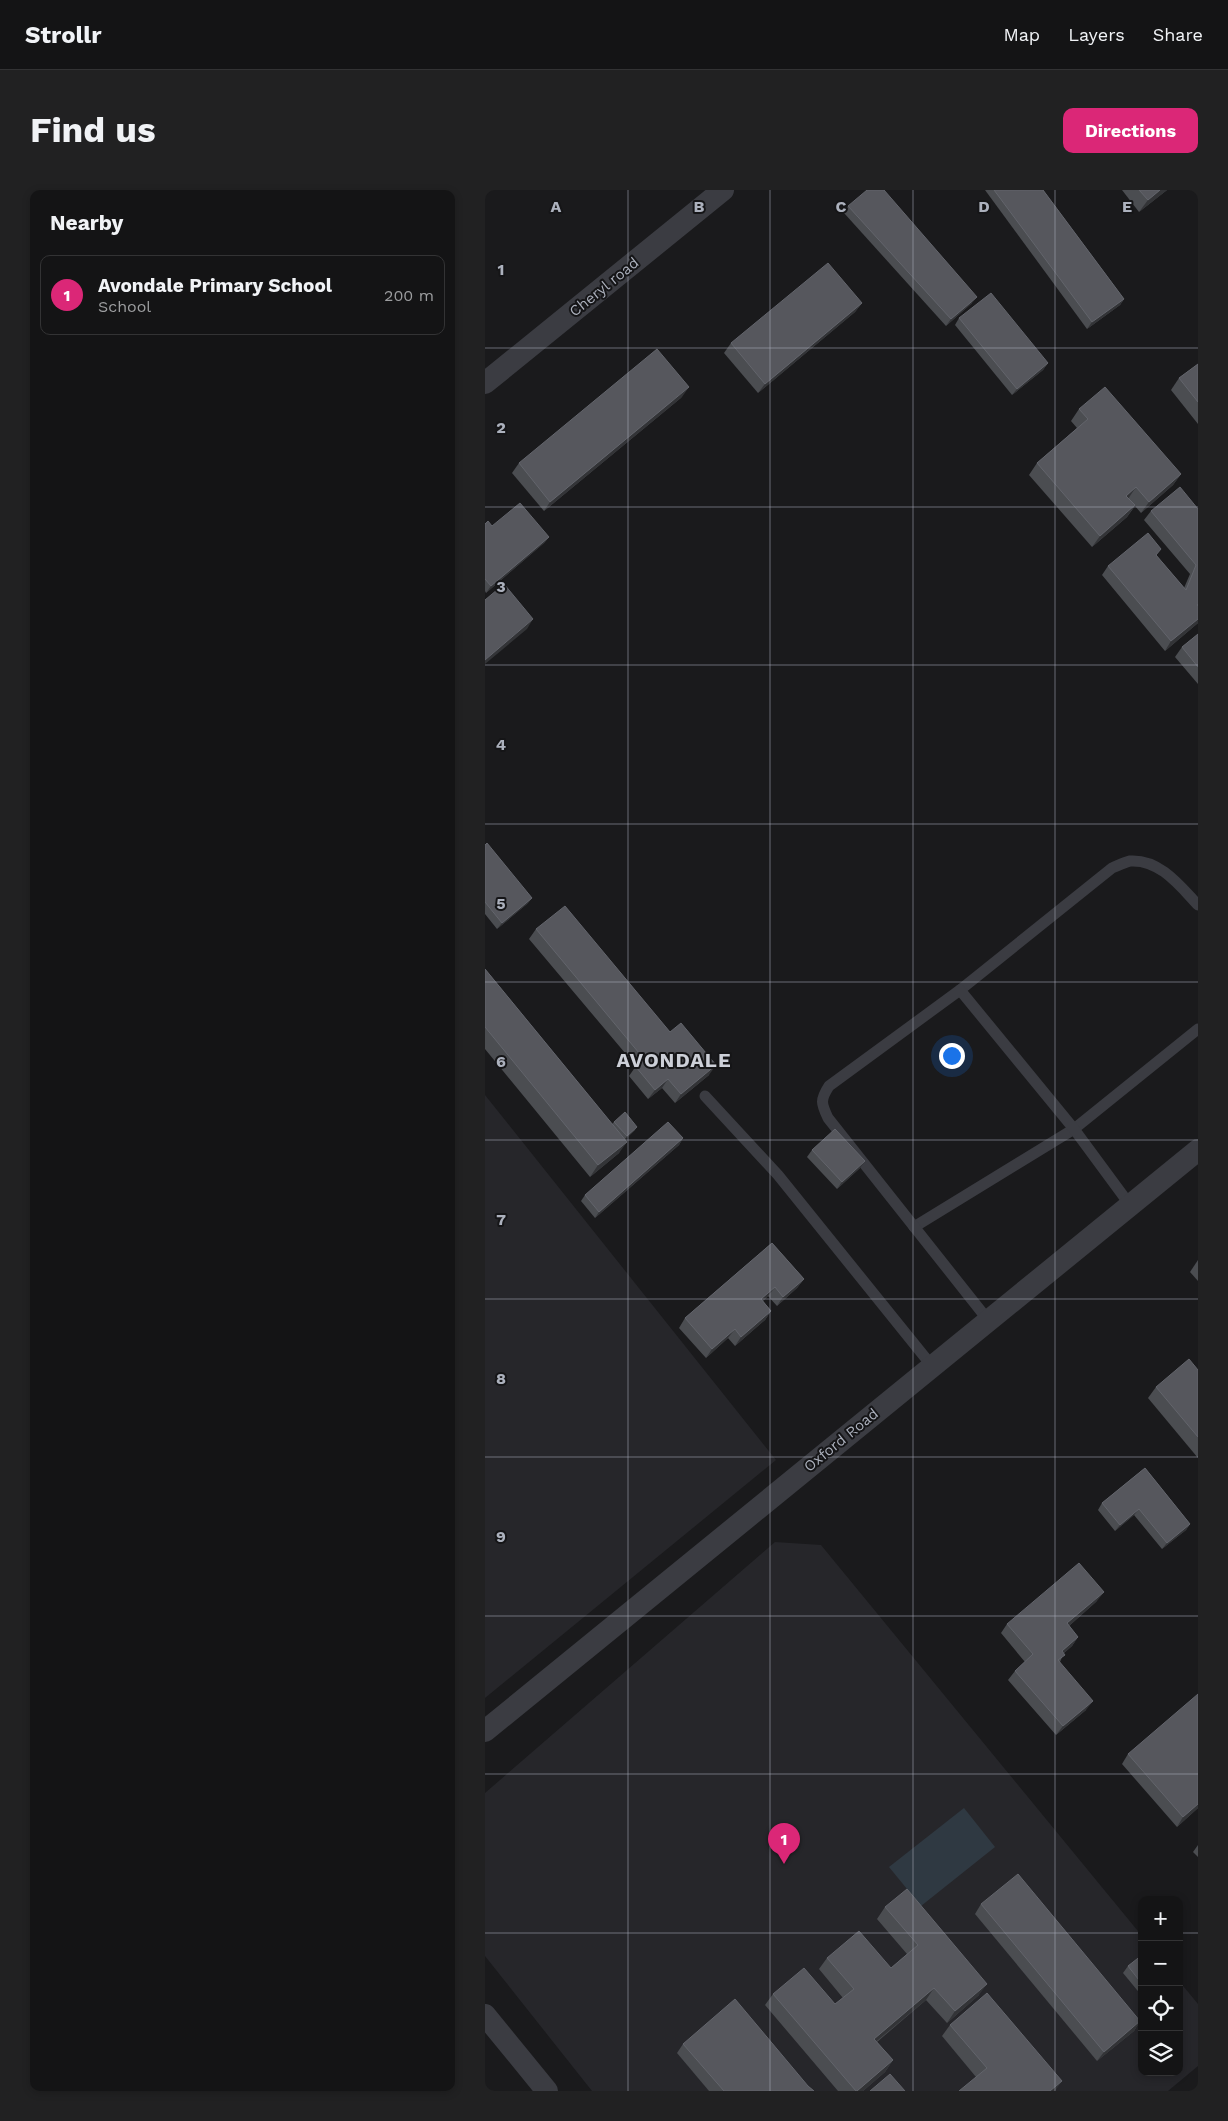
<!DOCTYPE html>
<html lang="en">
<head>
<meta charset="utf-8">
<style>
	body { margin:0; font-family:"Work Sans",sans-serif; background:#212122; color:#f1f3f6 }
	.controls { position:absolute; right:15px; bottom:15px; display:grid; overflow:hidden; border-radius:10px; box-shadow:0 2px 8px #0003 }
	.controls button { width:45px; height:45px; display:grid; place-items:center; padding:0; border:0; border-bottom:1px solid #333334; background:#141415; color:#f1f3f6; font:25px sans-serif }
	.you { position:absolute; left:466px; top:865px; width:18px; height:18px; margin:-12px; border:4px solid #fff; border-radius:50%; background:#1a73e8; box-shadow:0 0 0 8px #1a73e833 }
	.badge { display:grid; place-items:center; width:32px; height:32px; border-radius:50%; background:#db2777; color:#fff; font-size:16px; font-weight:700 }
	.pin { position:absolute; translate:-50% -41px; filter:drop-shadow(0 1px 2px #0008) }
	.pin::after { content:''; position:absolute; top:26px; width:18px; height:15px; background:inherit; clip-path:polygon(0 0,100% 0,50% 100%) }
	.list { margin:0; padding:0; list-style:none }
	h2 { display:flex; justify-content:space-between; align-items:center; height:65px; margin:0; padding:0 20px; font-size:21px }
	h2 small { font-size:16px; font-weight:400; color:#9d9ea0 }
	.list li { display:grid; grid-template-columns:32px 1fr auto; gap:15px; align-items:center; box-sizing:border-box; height:80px; margin:0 10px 10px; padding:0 10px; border:1px solid #333334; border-radius:10px }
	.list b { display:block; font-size:19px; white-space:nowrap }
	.list p { margin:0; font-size:16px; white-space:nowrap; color:#9d9ea0 }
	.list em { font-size:16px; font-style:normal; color:#9d9ea0 }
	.icon { flex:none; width:28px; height:28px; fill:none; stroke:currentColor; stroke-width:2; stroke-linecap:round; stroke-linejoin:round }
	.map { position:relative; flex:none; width:713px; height:1901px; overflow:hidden; border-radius:10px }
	header { display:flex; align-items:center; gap:30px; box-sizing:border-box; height:70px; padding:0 25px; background:#141415; border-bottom:1px solid #333334 }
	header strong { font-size:24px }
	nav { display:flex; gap:28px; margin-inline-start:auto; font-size:18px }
	.intro { display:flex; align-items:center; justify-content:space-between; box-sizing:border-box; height:120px; padding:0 30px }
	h1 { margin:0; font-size:35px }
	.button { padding:12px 22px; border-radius:10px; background:#db2777; color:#fff; font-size:18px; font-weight:700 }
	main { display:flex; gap:30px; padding:0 30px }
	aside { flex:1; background:#141415; border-radius:10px; box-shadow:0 2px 8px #0003 }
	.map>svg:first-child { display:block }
	.built { fill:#26262a }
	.water { fill:#2f3942 }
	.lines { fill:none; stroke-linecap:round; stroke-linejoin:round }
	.service { stroke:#3b3c42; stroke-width:11 }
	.minor { stroke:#3b3c42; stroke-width:22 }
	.wall { fill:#4b4d51 }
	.shaded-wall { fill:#333437 }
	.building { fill:#56575d; stroke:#63656c }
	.grid { fill:none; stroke:#acb1bd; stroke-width:1; stroke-opacity:0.55 }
	.labels { text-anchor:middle; stroke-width:4; stroke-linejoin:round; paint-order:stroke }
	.street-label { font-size:15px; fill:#acb1bd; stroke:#151517 }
	.district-label { font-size:20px; font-weight:bold; letter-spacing:1px; fill:#cdd0d8; stroke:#151517 }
	.grid-label { font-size:16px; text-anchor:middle; font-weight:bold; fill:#acb1bd; stroke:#151517; stroke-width:4; stroke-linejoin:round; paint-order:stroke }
</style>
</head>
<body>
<header>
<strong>Strollr</strong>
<nav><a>Map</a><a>Layers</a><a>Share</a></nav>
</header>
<div class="intro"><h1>Find us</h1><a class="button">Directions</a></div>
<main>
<aside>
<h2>Nearby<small></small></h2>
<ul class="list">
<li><span class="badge">1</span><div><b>Avondale Primary School</b><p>School</p></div><em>200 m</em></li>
</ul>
</aside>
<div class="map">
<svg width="713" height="1901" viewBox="0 0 713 1901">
	<rect width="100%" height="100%" fill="#1a1a1c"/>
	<g class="built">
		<polygon points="0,905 291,1270 0,1508"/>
		<polygon points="290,1352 336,1355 657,1746 657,1882 694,1882 694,1791 713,1814 713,1876 683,1901 107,1901 0,1766 0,1603"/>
	</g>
	<polygon class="water" points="479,1618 510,1657 436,1716 404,1677"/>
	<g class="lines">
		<g class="service">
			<path d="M475,800L627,678C632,676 640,672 645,671C675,669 695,696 713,715"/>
			<polyline points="220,906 293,985 447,1176"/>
			<polyline points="429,1037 589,939 713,839"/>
			<path d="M503,1130L343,928C336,913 335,910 344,896L475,800L589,939L645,1015"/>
		</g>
		<g class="minor">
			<polyline points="0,193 238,0"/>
			<polyline points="0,1541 713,960"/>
			<polyline points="0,1825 62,1901"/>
		</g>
	</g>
	<g class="wall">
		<polygon points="500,0 558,0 639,109 635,115 602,139"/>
		<polygon points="637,0 682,0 654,22"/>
		<polygon points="363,16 487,113 461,136 359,23"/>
		<polygon points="377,113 370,122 273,203 239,163 246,153"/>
		<polygon points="474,128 563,173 558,180 527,205 470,135"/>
		<polygon points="713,174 713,234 686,200 694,188"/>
		<polygon points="197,207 59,321 27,283 34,273"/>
		<polygon points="594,219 696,284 688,295 656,323 650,316 642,327 607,357 544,285 552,273 592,238 586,231"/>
		<polygon points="713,319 713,433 680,461 617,385 623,376 671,365 699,398 705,384 659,330 666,321"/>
		<polygon points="0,334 7,336 64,347 59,353 1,403 0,401"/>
		<polygon points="713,444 713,494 690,467 697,457"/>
		<polygon points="0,655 47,708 42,714 12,739 0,724"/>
		<polygon points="51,739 185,842 224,885 190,913 177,898 163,909 144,886 151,876 44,749"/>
		<polygon points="0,779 127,934 129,932 150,940 140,949 134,963 105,987 0,859"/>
		<polygon points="198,948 194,955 110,1028 96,1011 100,1005"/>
		<polygon points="327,960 375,978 352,999 322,967"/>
		<polygon points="287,1053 319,1089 312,1098 292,1116 283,1106 278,1111 286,1121 280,1130 250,1156 243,1148 221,1168 194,1138 200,1128"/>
		<polygon points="713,1070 713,1091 705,1082"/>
		<polygon points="713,1180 713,1268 663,1208 671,1197"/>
		<polygon points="660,1278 705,1334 701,1340 677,1359 649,1325 630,1341 613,1320 617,1313"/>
		<polygon points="612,1411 584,1436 593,1447 587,1456 579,1463 575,1472 601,1520 571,1545 523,1490 530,1481 540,1472 516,1443 522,1434"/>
		<polygon points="643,1564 713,1618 692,1637 637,1574"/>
		<polygon points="713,1655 713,1667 708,1662"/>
		<polygon points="496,1714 655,1831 649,1841 612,1871 490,1724"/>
		<polygon points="400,1717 494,1805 462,1833 441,1810 392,1852 408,1870 400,1882 378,1901 353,1901 280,1815 288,1804 350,1814 358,1808 334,1779 342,1768 406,1778 422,1764 392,1729"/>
		<polygon points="657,1765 657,1806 638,1783 643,1776"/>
		<polygon points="465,1835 577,1891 491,1887 457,1846"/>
		<polygon points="198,1854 323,1896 329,1901 224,1901 192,1863"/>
	</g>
	<g class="shaded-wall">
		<polygon points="675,0 682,0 654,22 663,10"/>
		<polygon points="492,107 487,113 461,136 466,129"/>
		<polygon points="639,109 635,115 602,139 607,132"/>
		<polygon points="377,113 370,122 273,203 280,194"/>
		<polygon points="563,173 558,180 527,205 532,199"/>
		<polygon points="204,197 197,207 59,321 65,312"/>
		<polygon points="696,284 688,295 656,323 664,312"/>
		<polygon points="651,297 643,309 641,306"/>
		<polygon points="650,315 642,327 607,357 615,346"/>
		<polygon points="64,347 59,353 1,403 6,396"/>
		<polygon points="48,429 42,439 0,474 0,470"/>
		<polygon points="713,429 713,433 680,461 686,451"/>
		<polygon points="47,708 42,714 12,739 17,733"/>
		<polygon points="231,875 224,885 190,913 196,904"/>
		<polygon points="183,889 177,898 163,909 170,900"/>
		<polygon points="152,937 150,940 140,950 142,946"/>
		<polygon points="198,948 194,955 110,1028 114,1022"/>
		<polygon points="142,952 134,963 105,987 113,975"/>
		<polygon points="380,971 375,978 352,999 357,992"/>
		<polygon points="319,1089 312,1098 292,1116 298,1107"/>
		<polygon points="290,1097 283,1106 269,1118 276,1109"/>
		<polygon points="286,1121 280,1130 250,1156 256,1147"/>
		<polygon points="250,1139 243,1148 221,1168 227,1159"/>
		<polygon points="654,1319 649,1325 630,1341 635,1335"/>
		<polygon points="705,1334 701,1340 677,1359 682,1353"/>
		<polygon points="619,1402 612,1411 576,1443 582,1433"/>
		<polygon points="593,1447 587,1456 570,1471 577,1461"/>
		<polygon points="608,1511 601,1520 571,1545 578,1536"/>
		<polygon points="713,1614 713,1618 692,1637 698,1627"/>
		<polygon points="502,1794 494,1805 462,1833 470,1821"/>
		<polygon points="449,1798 441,1810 381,1860 389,1849"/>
		<polygon points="655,1831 649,1841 612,1871 619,1862"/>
		<polygon points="408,1870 400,1882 378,1901 372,1901"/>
		<polygon points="577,1891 570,1901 565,1901"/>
	</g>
	<g class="building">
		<polygon points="382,0 399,0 492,107 466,129 363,16"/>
		<polygon points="509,0 558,0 639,109 607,132"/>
		<polygon points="654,0 675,0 663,10"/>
		<polygon points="343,73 377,113 280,194 246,153"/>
		<polygon points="506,103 563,173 532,199 474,128"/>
		<polygon points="172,159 204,197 65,312 34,273"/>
		<polygon points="713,174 713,212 694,188"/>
		<polygon points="620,197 696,284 664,312 651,297 641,306 650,315 615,346 552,273 603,229 594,219"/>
		<polygon points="695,297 713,319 713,414 712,415 713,416 713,429 686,451 623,376 663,343 676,359 671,365 701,400 711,375 666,321"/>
		<polygon points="35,313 64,347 6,396 0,389 0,334 3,331 7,336"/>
		<polygon points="19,394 48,429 0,470 0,410"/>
		<polygon points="713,444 713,477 697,457"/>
		<polygon points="2,653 47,708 17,733 0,712 0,655"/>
		<polygon points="80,716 185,842 196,833 231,875 196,904 183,889 170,900 151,877 159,869 51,739"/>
		<polygon points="0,779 142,952 113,975 0,837"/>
		<polygon points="140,922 152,937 142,946 129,932"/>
		<polygon points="183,932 198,948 114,1022 100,1005"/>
		<polygon points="350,939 380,971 357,992 327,960"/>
		<polygon points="287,1053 319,1089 298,1107 290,1097 276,1109 286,1121 256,1147 250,1139 227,1159 200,1128"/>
		<polygon points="704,1169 713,1180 713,1247 671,1197"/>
		<polygon points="660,1278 705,1334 682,1353 654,1319 635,1335 617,1313"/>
		<polygon points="594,1373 619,1402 582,1433 593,1447 577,1461 580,1465 573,1470 608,1511 578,1536 530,1481 548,1464 522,1434"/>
		<polygon points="713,1504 713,1614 698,1627 643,1564"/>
		<polygon points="533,1684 655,1831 619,1862 496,1714"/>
		<polygon points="422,1699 502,1794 470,1821 449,1798 389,1849 408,1870 372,1901 371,1901 288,1804 319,1778 350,1814 369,1799 342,1768 374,1741 406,1778 433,1755 400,1717"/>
		<polygon points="657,1765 657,1794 643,1776"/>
		<polygon points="694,1799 697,1803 694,1806"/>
		<polygon points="502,1803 577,1891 565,1901 474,1901 502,1878 465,1835"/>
		<polygon points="250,1809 323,1896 329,1901 239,1901 198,1854"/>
		<polygon points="405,1884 420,1901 385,1901"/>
	</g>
	<path class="grid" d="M143,0V1901M285,0V1901M428,0V1901M570,0V1901M0,158H713M0,317H713M0,475H713M0,634H713M0,792H713M0,950H713M0,1109H713M0,1267H713M0,1426H713M0,1584H713M0,1743H657M694,1743H713"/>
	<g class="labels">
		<g class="street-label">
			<text transform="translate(119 97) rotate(-39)" y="5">Cheryl road</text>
			<text transform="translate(356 1250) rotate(-39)" y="5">Oxford Road</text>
		</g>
		<g class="district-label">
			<text x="189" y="877">AVONDALE</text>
		</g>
	</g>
	<g class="grid-label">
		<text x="71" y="22">A</text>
		<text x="214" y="22">B</text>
		<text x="356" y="22">C</text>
		<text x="499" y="22">D</text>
		<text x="642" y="22">E</text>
		<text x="16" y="85">1</text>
		<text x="16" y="243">2</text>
		<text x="16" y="402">3</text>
		<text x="16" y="560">4</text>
		<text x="16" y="719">5</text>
		<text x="16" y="877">6</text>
		<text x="16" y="1035">7</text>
		<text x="16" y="1194">8</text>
		<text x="16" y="1352">9</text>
	</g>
</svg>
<div class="controls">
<button>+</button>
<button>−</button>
<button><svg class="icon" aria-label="locate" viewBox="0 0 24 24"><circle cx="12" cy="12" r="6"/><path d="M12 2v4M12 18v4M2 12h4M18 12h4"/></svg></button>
<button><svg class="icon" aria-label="layers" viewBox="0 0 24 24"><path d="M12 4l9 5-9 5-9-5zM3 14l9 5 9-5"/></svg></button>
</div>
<div class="you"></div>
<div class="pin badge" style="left:299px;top:1674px">1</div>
</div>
</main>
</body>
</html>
